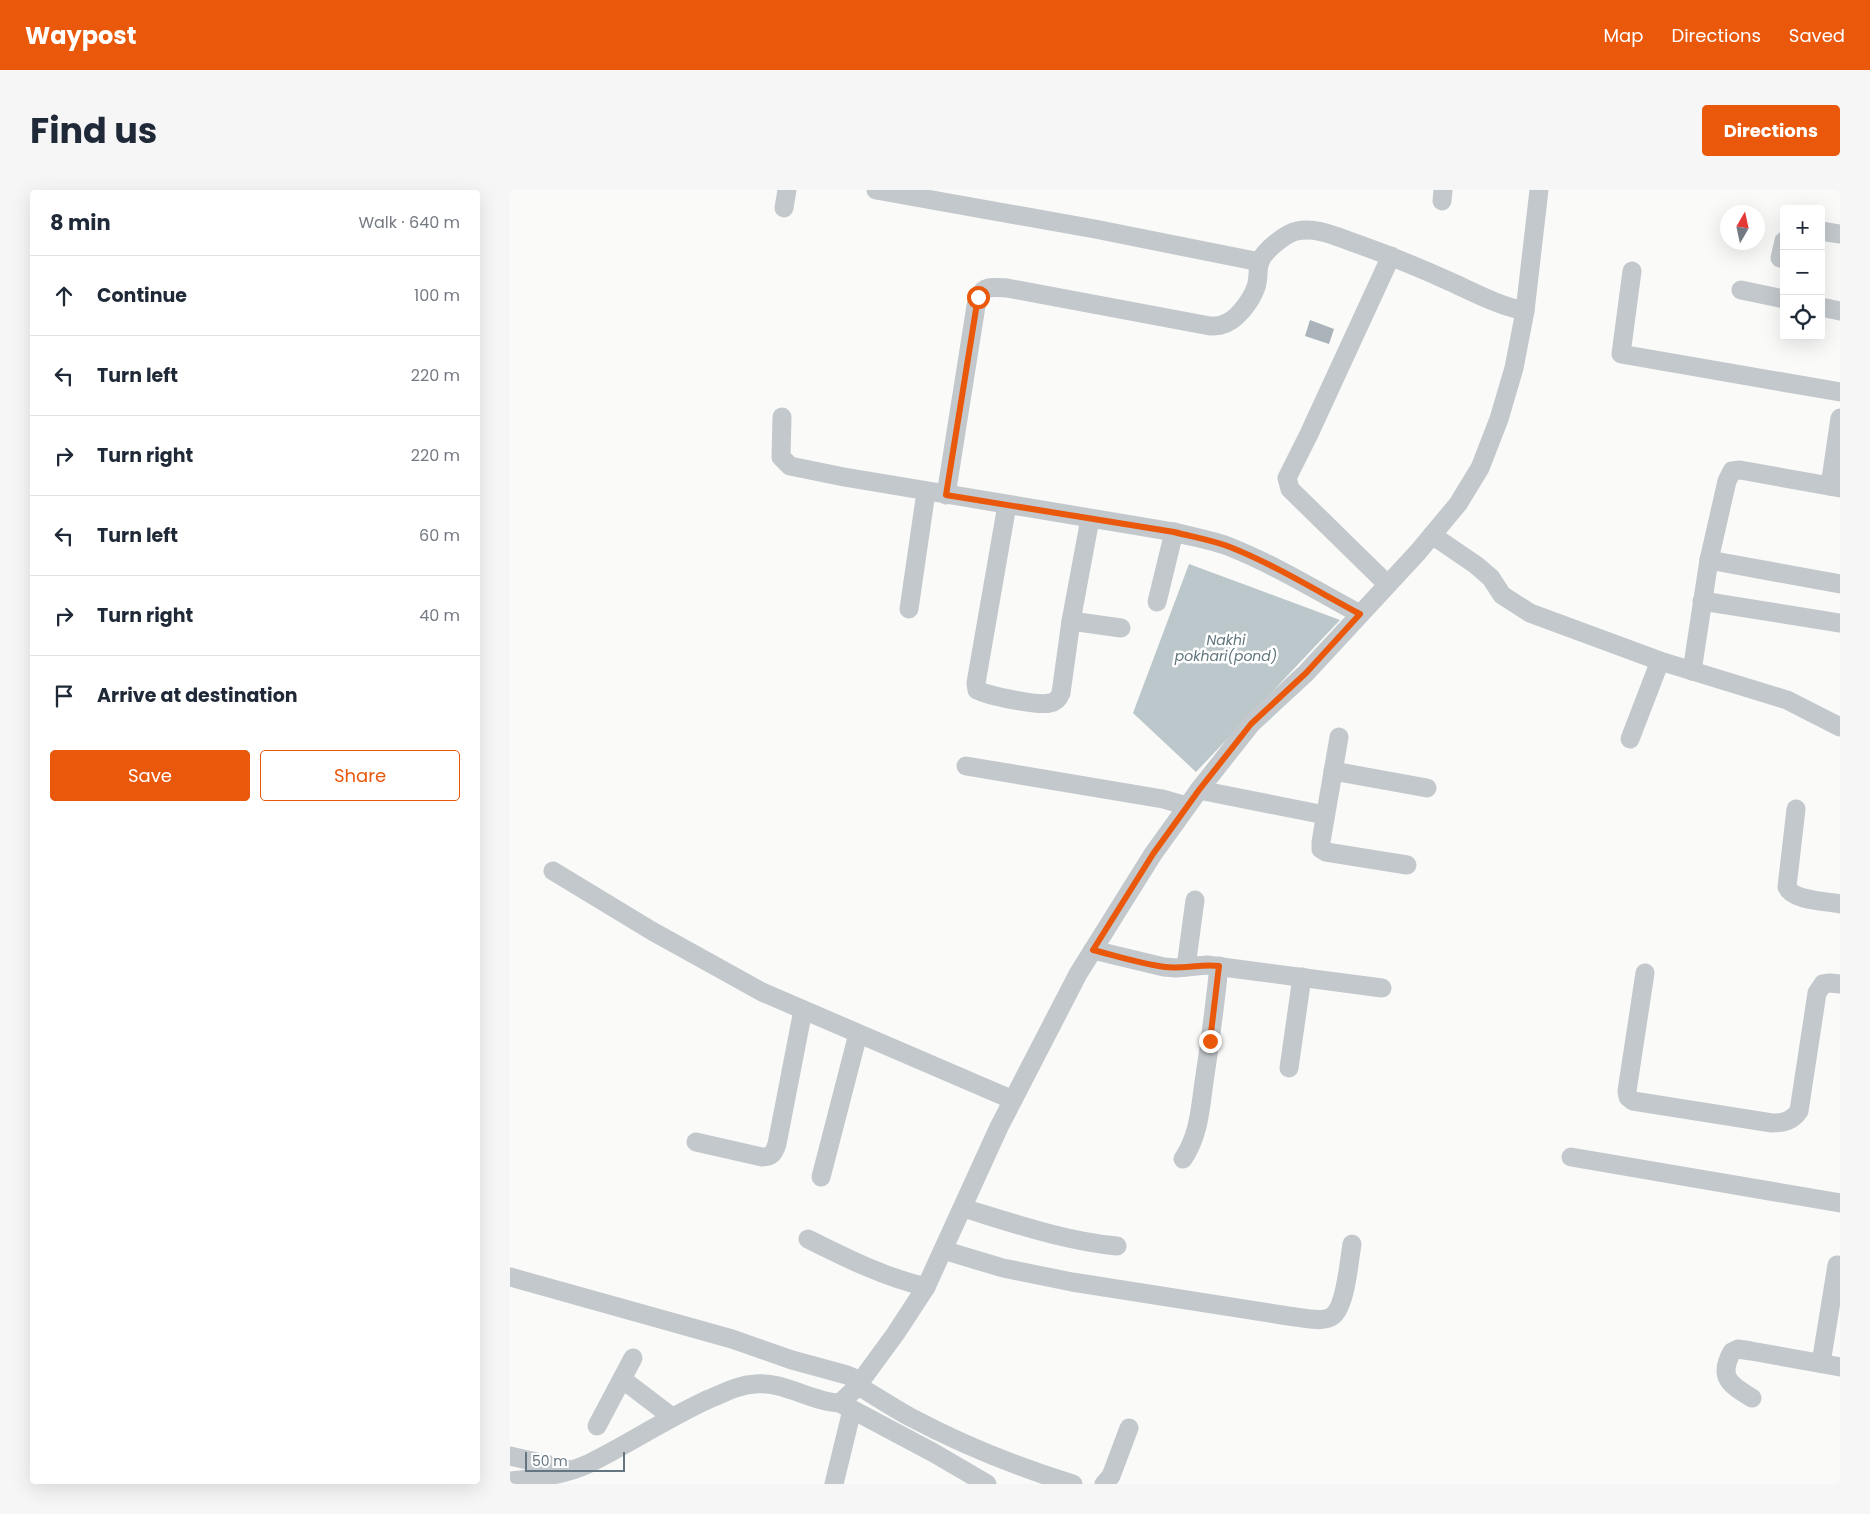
<!DOCTYPE html>
<html lang="en">
<head>
<meta charset="utf-8">
<style>
	body { margin:0; font-family:Poppins,sans-serif; background:#f6f6f7; color:#1f2937 }
	.controls { position:absolute; right:15px; top:15px; display:grid; overflow:hidden; border-radius:5px; box-shadow:0 5px 20px #0002 }
	.controls button { width:45px; height:45px; display:grid; place-items:center; padding:0; border:0; border-bottom:1px solid #e0e1e3; background:#fff; color:#1f2937; font:25px sans-serif }
	.compass { position:absolute; left:1210px; top:15px; width:45px; height:45px; border-radius:50%; background:#fff; box-shadow:0 5px 20px #0002; rotate:9deg }
	.scale { position:absolute; left:15px; bottom:12px; width:100px; box-sizing:border-box; padding-left:5px; border:2px solid #657683; border-top:0; font-size:14px; line-height:18px; white-space:nowrap; color:#657683; -webkit-text-stroke:4px #fff; paint-order:stroke }
	.stop { position:absolute; width:15px; height:15px; margin:-11px; border:4px solid #ea580c; border-radius:50%; background:#fff }
	.stop.end { background:#ea580c; border-color:#fff; box-shadow:0 1px 5px #0008 }
	.list { margin:0; padding:0; list-style:none }
	h2 { display:flex; justify-content:space-between; align-items:center; height:65px; margin:0; padding:0 20px; font-size:21px }
	h2 small { font-size:16px; font-weight:400; color:#747a83 }
	.list li { display:grid; grid-template-columns:32px 1fr auto; gap:15px; align-items:center; box-sizing:border-box; height:80px; padding:0 20px; border-top:1px solid #e0e1e3 }
	.list b { display:block; font-size:19px; white-space:nowrap }
	.list em { font-size:16px; font-style:normal; color:#747a83 }
	.actions { display:flex; gap:10px; padding:15px 20px }
	.actions a { flex:1; padding:11px 0; border:1px solid #ea580c; border-radius:5px; text-align:center; font-size:18px; color:#ea580c }
	.actions .main { background:#ea580c; color:#fff }
	.icon { flex:none; width:28px; height:28px; fill:none; stroke:currentColor; stroke-width:2; stroke-linecap:round; stroke-linejoin:round }
	.map { position:relative; flex:none; width:1330px; height:1294px; overflow:hidden; border-radius:5px }
	header { display:flex; align-items:center; gap:30px; box-sizing:border-box; height:70px; padding:0 25px; background:#ea580c; color:#fff }
	header strong { font-size:24px }
	nav { display:flex; gap:28px; margin-inline-start:auto; font-size:18px }
	.intro { display:flex; align-items:center; justify-content:space-between; box-sizing:border-box; height:120px; padding:0 30px }
	h1 { margin:0; font-size:35px }
	.button { padding:12px 22px; border-radius:5px; background:#ea580c; color:#fff; font-size:18px; font-weight:700 }
	main { display:flex; gap:30px; padding:0 30px }
	aside { flex:1; background:#fff; border-radius:5px; box-shadow:0 5px 20px #0002 }
	.map>svg:first-child { display:block }
	.water { fill:#bbc7cb }
	.building { fill:#aab3b9 }
	.lines { fill:none; stroke-linecap:round; stroke-linejoin:round }
	.minor { stroke:#c3c8cc; stroke-width:19 }
	.route { stroke:#ea580c; stroke-width:6 }
	.labels { text-anchor:middle; stroke-width:5; stroke-linejoin:round; paint-order:stroke }
	.water-label { font-size:14px; font-style:italic; fill:#60757c; stroke:#fff }
</style>
</head>
<body>
<header>
<strong>Waypost</strong>
<nav><a>Map</a><a>Directions</a><a>Saved</a></nav>
</header>
<div class="intro"><h1>Find us</h1><a class="button">Directions</a></div>
<main>
<aside>
<h2>8 min<small>Walk · 640 m</small></h2>
<ul class="list">
<li><svg class="icon" aria-label="ahead" viewBox="0 0 24 24"><path d="M12 20V5M6 11l6-6 6 6"/></svg><div><b>Continue</b></div><em>100 m</em></li>
<li><svg class="icon" aria-label="left" viewBox="0 0 24 24"><path d="M17 20v-9H6M10 6l-5 5 5 5"/></svg><div><b>Turn left</b></div><em>220 m</em></li>
<li><svg class="icon" aria-label="right" viewBox="0 0 24 24"><path d="M7 20v-9h11M14 6l5 5-5 5"/></svg><div><b>Turn right</b></div><em>220 m</em></li>
<li><svg class="icon" aria-label="left" viewBox="0 0 24 24"><path d="M17 20v-9H6M10 6l-5 5 5 5"/></svg><div><b>Turn left</b></div><em>60 m</em></li>
<li><svg class="icon" aria-label="right" viewBox="0 0 24 24"><path d="M7 20v-9h11M14 6l5 5-5 5"/></svg><div><b>Turn right</b></div><em>40 m</em></li>
<li><svg class="icon" aria-label="arrive" viewBox="0 0 24 24"><path d="M6 21V4h12l-3 4 3 4H6"/></svg><div><b>Arrive at destination</b></div></li>
</ul>
<div class="actions"><a class="main">Save</a><a>Share</a></div>
</aside>
<div class="map">
<svg width="1330" height="1294" viewBox="0 0 1330 1294">
	<rect width="100%" height="100%" fill="#fafaf8"/>
	<polygon class="water" points="679,374 830,430 686,582 623,523"/>
	<polygon class="building" points="800,130 824,139 819,154 795,146"/>
	<g class="lines">
		<g class="minor">
			<polyline points="366,0 585,39 750,72"/>
			<polyline points="932,11 933,0"/>
			<polyline points="274,18 277,0"/>
			<polyline points="1311,41 1330,44"/>
			<polyline points="1270,68 1274,51"/>
			<polyline points="1122,81 1111,164 1330,202"/>
			<polyline points="1231,100 1274,109"/>
			<polyline points="1311,117 1330,121"/>
			<path d="M272,227L271,267L280,276L334,287L664,342C682,347 702,350 720,357C765,375 807,401 850,424"/>
			<polyline points="1320,296 1330,228"/>
			<path d="M436,305L466,116C471,95 478,97 497,98L700,136C703,136 708,136 711,135C726,132 741,111 746,97C749,89 747,79 750,71C755,60 776,43 787,41C806,37 825,46 842,52C876,64 908,77 941,92C965,103 989,116 1015,121"/>
			<path d="M497,315L466,493L467,500C479,506 528,516 540,513C546,512 549,508 551,503L561,431L580,329"/>
			<polyline points="922,345 966,375 981,388 992,405 1020,423 1150,471 1277,510 1330,537"/>
			<polyline points="1199,370 1330,394"/>
			<polyline points="877,394 780,299 777,288 799,244 881,66"/>
			<polyline points="1192,411 1330,433"/>
			<polyline points="647,412 664,342"/>
			<polyline points="399,419 416,302"/>
			<polyline points="561,431 611,438"/>
			<polyline points="1182,481 1199,370 1217,291 1222,281 1230,280 1330,298"/>
			<polyline points="829,547 811,652 811,659 816,662 897,675"/>
			<polyline points="1120,549 1150,471"/>
			<polyline points="456,576 653,609 677,616"/>
			<polyline points="823,581 917,598"/>
			<polyline points="689,600 815,625"/>
			<path d="M1286,619L1277,697C1283,711 1316,711 1330,714"/>
			<polyline points="43,681 142,741 252,802 503,910"/>
			<polyline points="583,760 654,777 666,778 697,775 872,798"/>
			<polyline points="676,777 685,710"/>
			<path d="M1135,783L1117,901L1118,907L1123,911L1262,933C1274,933 1282,931 1289,921L1307,803L1313,794L1320,793L1330,794"/>
			<polyline points="779,878 792,787"/>
			<path d="M186,952L252,967C262,967 264,963 267,954L293,820"/>
			<polyline points="1061,967 1330,1013"/>
			<path d="M673,969C689,945 690,920 694,892C700,853 705,815 709,776"/>
			<polyline points="311,987 348,844"/>
			<path d="M453,1018C503,1033 554,1051 607,1056"/>
			<path d="M298,1049C336,1068 374,1087 416,1097"/>
			<path d="M433,1060L493,1078L562,1092L778,1126C790,1127 810,1133 821,1127C836,1119 839,1070 842,1054"/>
			<polyline points="0,1087 222,1149 282,1170 337,1185 351,1191"/>
			<polyline points="1311,1173 1327,1075"/>
			<polyline points="112,1189 162,1227"/>
			<path d="M347,1195C365,1206 382,1217 400,1227C451,1254 507,1277 563,1294"/>
			<path d="M1242,1208C1222,1196 1207,1188 1222,1162L1228,1159L1241,1161L1330,1177"/>
			<polyline points="330,1213 424,1263 477,1294"/>
			<polyline points="87,1236 123,1168"/>
			<polyline points="0,1266 57,1279"/>
			<path d="M0,1291C24,1289 56,1284 78,1274C119,1254 157,1228 199,1209C214,1203 228,1195 245,1194C274,1191 301,1212 330,1213L345,1199L386,1143L416,1097L489,937L568,784L643,664L689,600L741,534L796,483L908,362L948,314L970,278L989,229L1004,178L1015,121L1029,0"/>
			<polyline points="324,1294 342,1220"/>
			<polyline points="594,1294 601,1286 619,1238"/>
		</g>
	</g>
	<g class="lines">
		<path class="route" d="M468,107L436,305L664,342C683,347 702,350 720,357C765,375 807,401 850,424L796,483L741,534L689,600L643,664L583,760C606,766 631,774 655,777C673,779 691,774 709,776L700,851"/>
	</g>
	<g class="labels">
		<g class="water-label">
			<text x="716" y="455">Nakhi<tspan x="716" dy="16">pokhari(pond)</tspan></text>
		</g>
	</g>
</svg>
<div class="controls">
<button>+</button>
<button>−</button>
<button><svg class="icon" aria-label="locate" viewBox="0 0 24 24"><circle cx="12" cy="12" r="6"/><path d="M12 2v4M12 18v4M2 12h4M18 12h4"/></svg></button>
</div>
<svg class="compass" viewBox="-18 -18 36 36"><path d="M0-13l5 13h-10z" fill="#e53935"/><path d="M0 13l5-13h-10z" fill="#747a83"/></svg>
<div class="scale">50 m</div>
<div class="stop" style="left:468px;top:107px"></div>
<div class="stop end" style="left:700px;top:851px"></div>
</div>
</main>
</body>
</html>
